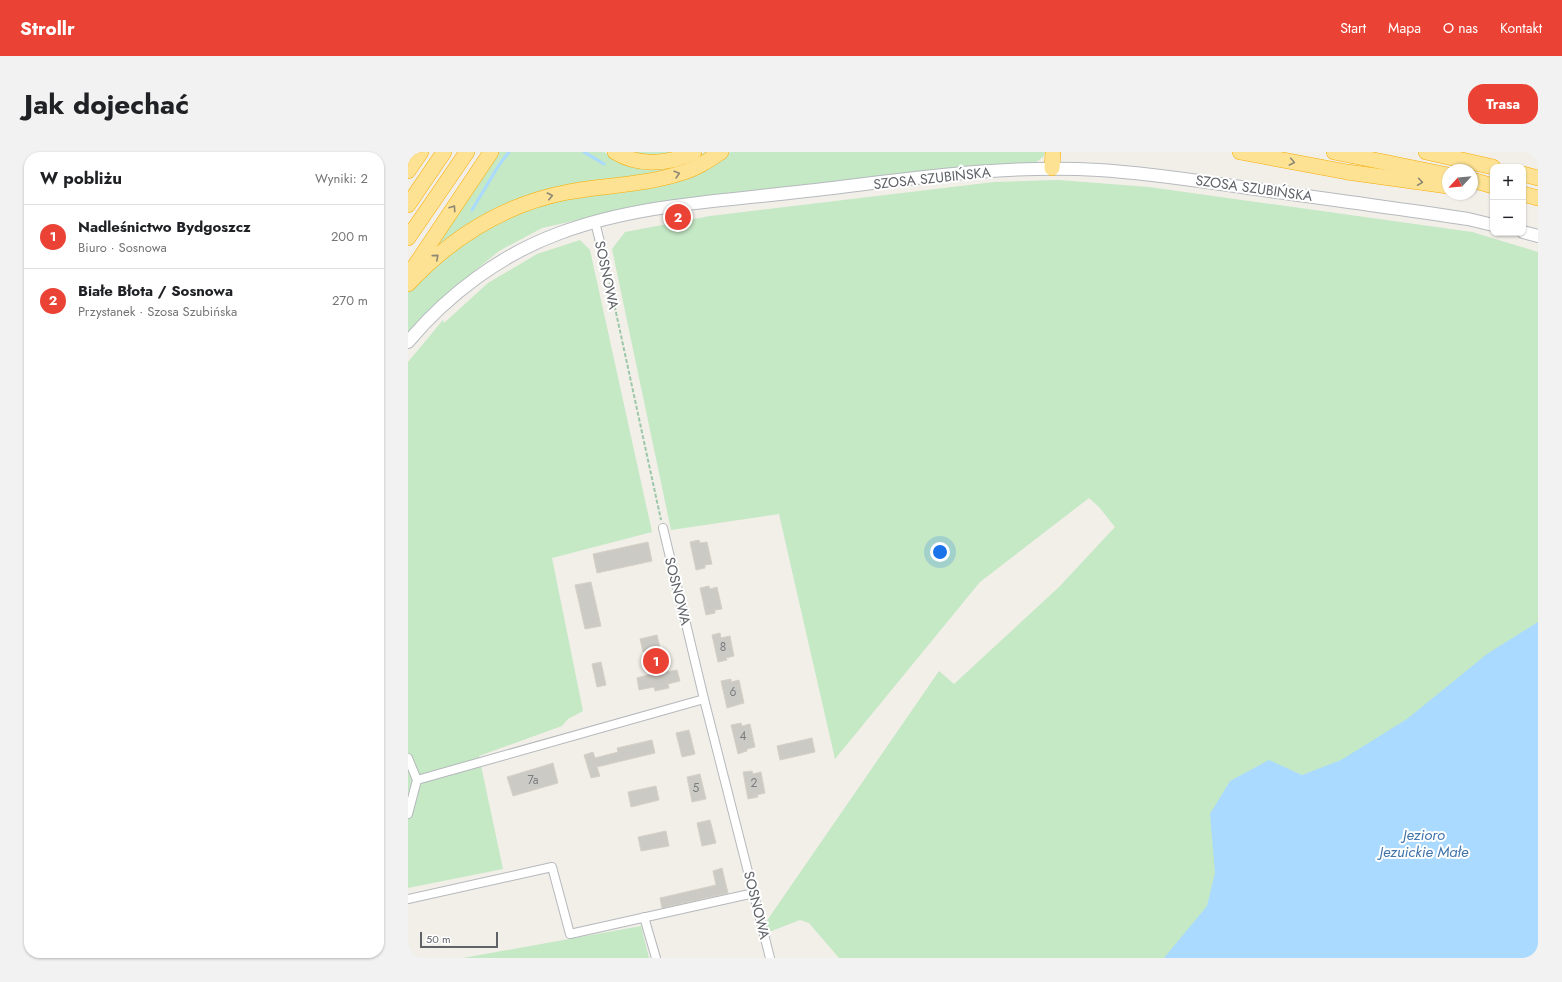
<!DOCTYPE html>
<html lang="pl">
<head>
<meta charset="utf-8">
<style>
	body { margin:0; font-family:Jost,sans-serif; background:#f2f2f2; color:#202124 }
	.controls { position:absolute; right:12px; top:12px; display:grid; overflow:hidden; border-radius:8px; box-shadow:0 1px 3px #0004 }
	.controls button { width:36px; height:36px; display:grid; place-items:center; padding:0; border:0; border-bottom:1px solid #e0e0e0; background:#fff; color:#202124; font:20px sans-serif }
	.compass { position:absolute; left:1034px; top:12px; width:36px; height:36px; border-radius:50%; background:#fff; box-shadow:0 1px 3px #0004; rotate:244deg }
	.scale { position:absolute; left:12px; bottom:10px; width:78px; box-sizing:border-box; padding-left:4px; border:2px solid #5f6368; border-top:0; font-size:11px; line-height:14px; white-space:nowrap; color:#5f6368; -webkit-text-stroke:3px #fff; paint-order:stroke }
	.you { position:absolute; left:532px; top:400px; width:14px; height:14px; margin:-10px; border:3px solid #fff; border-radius:50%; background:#1a73e8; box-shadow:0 0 0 6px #1a73e833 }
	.badge { display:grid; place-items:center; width:26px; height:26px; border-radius:50%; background:#ea4335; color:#fff; font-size:13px; font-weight:700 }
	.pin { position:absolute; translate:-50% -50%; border:2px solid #fff; box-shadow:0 1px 4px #0006 }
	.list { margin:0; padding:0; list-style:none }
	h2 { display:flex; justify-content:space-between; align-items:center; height:52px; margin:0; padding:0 16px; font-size:17px }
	h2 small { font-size:13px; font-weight:400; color:#757577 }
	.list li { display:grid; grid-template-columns:26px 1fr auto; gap:12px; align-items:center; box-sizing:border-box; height:64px; padding:0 16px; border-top:1px solid #e0e0e0 }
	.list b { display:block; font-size:15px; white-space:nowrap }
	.list p { margin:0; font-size:13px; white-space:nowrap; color:#757577 }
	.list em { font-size:13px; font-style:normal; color:#757577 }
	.map { position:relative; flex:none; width:1130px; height:806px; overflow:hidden; border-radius:16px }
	header { display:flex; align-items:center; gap:24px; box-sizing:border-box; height:56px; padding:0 20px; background:#ea4335; color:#fff }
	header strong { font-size:19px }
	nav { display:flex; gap:22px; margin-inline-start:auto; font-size:14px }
	.intro { display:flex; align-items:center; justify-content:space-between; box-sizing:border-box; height:96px; padding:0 24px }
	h1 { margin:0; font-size:28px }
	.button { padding:10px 18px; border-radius:16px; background:#ea4335; color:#fff; font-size:14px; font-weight:700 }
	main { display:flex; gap:24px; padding:0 24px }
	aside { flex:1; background:#fff; border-radius:16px; box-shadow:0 1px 3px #0004 }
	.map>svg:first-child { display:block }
	.green { fill:#c5e8c5 }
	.water { fill:#aadaff }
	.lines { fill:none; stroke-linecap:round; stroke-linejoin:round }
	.stream { stroke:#aadaff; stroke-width:3 }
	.building { fill:#cccac5; stroke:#d6d1c6 }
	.street-casing { stroke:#b5b8bc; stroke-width:10 }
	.secondary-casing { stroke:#b6babf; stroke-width:14 }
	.highway-casing { stroke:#f9ab00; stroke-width:16 }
	.path { stroke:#9cc7a9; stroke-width:2; stroke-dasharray:4 2; stroke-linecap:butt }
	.street { stroke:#fff; stroke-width:8 }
	.secondary { stroke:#fff; stroke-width:12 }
	.highway { stroke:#fde293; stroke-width:15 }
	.oneway { stroke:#8e8975 }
	.labels { text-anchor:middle; stroke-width:4; stroke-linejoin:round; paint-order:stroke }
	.number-label { font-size:12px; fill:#7a7d7f }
	.street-label { font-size:14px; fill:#5f6368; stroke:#fff }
	.water-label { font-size:15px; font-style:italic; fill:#4174aa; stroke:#fff }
</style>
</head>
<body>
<header>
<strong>Strollr</strong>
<nav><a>Start</a><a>Mapa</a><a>O nas</a><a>Kontakt</a></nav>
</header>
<div class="intro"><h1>Jak dojechać</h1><a class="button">Trasa</a></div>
<main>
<aside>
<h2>W pobliżu<small>Wyniki: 2</small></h2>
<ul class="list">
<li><span class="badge">1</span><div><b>Nadleśnictwo Bydgoszcz</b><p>Biuro · Sosnowa</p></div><em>200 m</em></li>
<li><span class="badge">2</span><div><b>Białe Błota / Sosnowa</b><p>Przystanek · Szosa Szubińska</p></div><em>270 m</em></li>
</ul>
</aside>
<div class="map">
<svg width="1130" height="806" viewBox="0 0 1130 806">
	<rect width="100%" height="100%" fill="#f1efe8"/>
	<g class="green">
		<polygon points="90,0 196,0 206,6 278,10 297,0 305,0 275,15 146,38 22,101"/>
		<polygon points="223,0 271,0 244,4"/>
		<polygon points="322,0 637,0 636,4 626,12 515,21 248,50 134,76 91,99 51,132 0,180 0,140 18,120 71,79 127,55 166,45 213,41 247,35 312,8"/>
		<polygon points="650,28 741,35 1064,80 1130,100 1130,486 925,620 905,619 894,623 882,618 772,806 431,806 401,771 392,768 361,780 358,770 531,519 546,532 651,435 707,375 691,355 681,346 572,430 427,607 371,362 263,378 204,97 217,80 302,64 469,44 586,30"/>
		<polygon points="172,88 182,98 244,380 144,406 175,559 160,567 154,574 71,604 95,717 0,736 0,210 35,168 36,171 80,131 129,102"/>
		<polygon points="233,774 241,806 55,806"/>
	</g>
	<polygon class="water" points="1130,470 1130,806 756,806 799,754 807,721 802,662 822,629 861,608 894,623 933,608 999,567 1079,502"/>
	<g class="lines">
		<g class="stream">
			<polyline points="176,0 196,12"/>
			<polyline points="64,58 91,13 101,0"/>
		</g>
	</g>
	<g class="building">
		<polygon points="291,388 292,391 299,390 304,412 297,413 297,416 288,418 282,390"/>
		<polygon points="240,390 244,409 189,421 185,402"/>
		<polygon points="183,430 193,474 177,477 167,433"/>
		<polygon points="301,434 302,437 309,435 314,457 307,458 307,461 298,463 292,436"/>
		<polygon points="312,481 313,486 322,484 326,504 318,506 319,508 310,510 304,483"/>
		<polygon points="249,483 258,520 269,518 272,529 260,532 261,536 247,539 246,535 231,538 229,526 243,522 238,499 235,500 232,487"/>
		<polygon points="193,510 198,533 189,535 184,512"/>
		<polygon points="323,527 323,530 331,528 336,551 319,556 313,529"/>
		<polygon points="333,571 334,574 342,572 347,595 339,597 339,599 330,602 323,573"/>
		<polygon points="281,578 287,602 274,605 268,581"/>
		<polygon points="404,586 407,600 372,608 369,594"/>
		<polygon points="244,588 247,601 189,615 192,624 183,626 176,603 185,600 187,606 210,600 209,596"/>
		<polygon points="145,611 150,631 105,644 99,625"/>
		<polygon points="344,619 345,622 353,620 357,641 349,643 350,645 340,647 335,620"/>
		<polygon points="292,622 298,647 284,650 279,625"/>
		<polygon points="248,634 251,648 223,655 220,640"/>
		<polygon points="302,668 308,691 294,694 289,671"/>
		<polygon points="258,679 261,694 233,699 230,685"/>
		<polygon points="314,716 320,741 254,756 252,746 308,733 305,719"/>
	</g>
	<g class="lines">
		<g class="street-casing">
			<g id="street">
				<polyline points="187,70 197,110"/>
				<polyline points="255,376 296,547 362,806"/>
				<polyline points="0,606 9,628 0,662"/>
				<polyline points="9,628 296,547"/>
				<polyline points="0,747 144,715 162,782 346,741"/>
				<polyline points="236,765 248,806"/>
			</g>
		</g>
		<g class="secondary-casing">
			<g id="secondary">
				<polyline points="1115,80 1130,84"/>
				<path d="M0,190C40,142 94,102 152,81C230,52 316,49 398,39C495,28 593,12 691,18C741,21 791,29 840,36C913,46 987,56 1060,67L1085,73"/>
			</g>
		</g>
		<g class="highway-casing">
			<g id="highway">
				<path d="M207,0C231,15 262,12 286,0"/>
				<polyline points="832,0 939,20 1040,34"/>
				<polyline points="926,0 1040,23"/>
				<polyline points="1018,0 1085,15"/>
				<polyline points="644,16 645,0"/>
				<polyline points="0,19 13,0"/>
				<polyline points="1115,22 1130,26"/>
				<polyline points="1064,28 1085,34"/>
				<polyline points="1115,42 1130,46"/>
				<polyline points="0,53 36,0"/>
				<polyline points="0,86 59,0"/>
				<polyline points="2,121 83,0"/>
				<path d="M0,132C43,86 97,52 160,40C198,33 237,33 273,21C288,17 301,8 313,0"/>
			</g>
		</g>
		<polyline class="path" points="199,119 253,368"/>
		<use href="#street" class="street"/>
		<use href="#secondary" class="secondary"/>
		<use href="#highway" class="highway"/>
	</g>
	<defs><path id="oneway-chevron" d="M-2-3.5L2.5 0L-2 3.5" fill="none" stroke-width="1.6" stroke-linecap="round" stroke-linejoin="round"/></defs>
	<g class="oneway">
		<use href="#oneway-chevron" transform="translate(884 10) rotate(11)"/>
		<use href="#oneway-chevron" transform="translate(269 22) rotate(-16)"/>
		<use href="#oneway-chevron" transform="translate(1012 30) rotate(8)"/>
		<use href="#oneway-chevron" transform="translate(142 44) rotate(-13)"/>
		<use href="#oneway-chevron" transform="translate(45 56) rotate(-56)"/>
		<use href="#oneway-chevron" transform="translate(28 105) rotate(-41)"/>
	</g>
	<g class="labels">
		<g class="number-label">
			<text x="315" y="499">8</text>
			<text x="325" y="544">6</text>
			<text x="335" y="588">4</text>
			<text x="125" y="632">7a</text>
			<text x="346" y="635">2</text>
			<text x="288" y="640">5</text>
		</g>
		<g class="street-label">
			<text transform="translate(524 26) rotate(-6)" y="5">SZOSA SZUBIŃSKA</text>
			<text transform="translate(846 36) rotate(8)" y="5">SZOSA SZUBIŃSKA</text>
			<text transform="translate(199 123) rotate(78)" y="5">SOSNOWA</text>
			<text transform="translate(270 439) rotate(76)" y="5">SOSNOWA</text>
			<text transform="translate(349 753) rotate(76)" y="5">SOSNOWA</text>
		</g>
		<g class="water-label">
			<text x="1016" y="688">Jezioro<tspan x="1016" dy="17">Jezuickie Małe</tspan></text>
		</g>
	</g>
</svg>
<div class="controls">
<button>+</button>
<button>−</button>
</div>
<svg class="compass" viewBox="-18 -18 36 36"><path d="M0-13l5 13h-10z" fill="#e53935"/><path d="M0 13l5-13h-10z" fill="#757577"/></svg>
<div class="scale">50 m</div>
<div class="you"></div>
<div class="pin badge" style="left:248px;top:509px">1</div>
<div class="pin badge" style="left:270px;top:65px">2</div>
</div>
</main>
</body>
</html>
